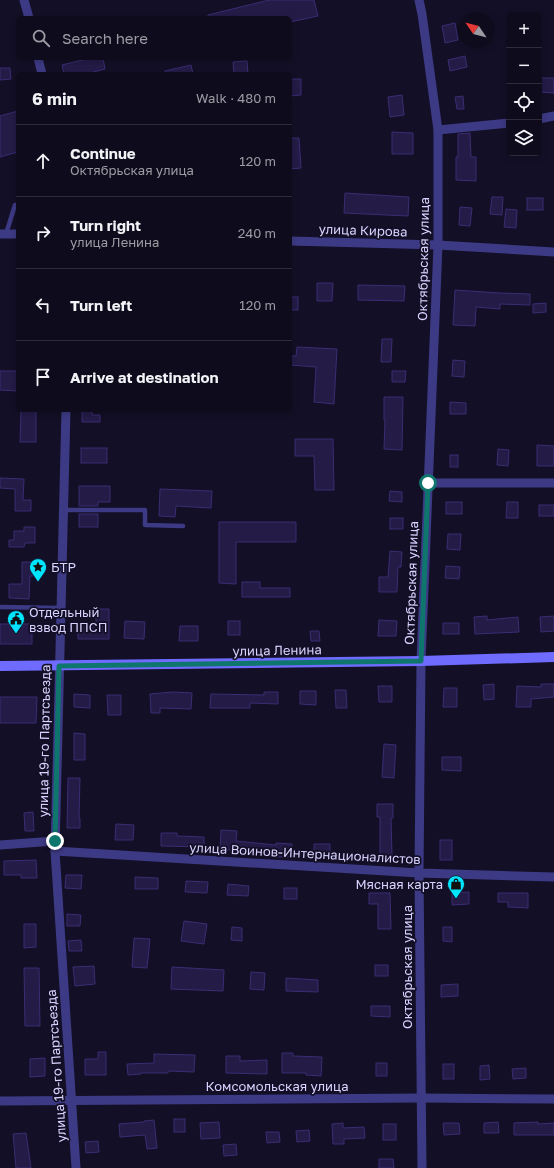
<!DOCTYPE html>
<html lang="en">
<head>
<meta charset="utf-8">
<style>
	body { margin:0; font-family:"Golos Text",sans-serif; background:#171425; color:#f1f3f6 }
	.controls { position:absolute; right:12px; top:12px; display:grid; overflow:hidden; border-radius:6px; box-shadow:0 2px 6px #0003 }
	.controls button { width:36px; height:36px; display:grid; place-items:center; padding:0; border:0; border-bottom:1px solid #2e2b3b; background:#0e0b1c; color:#f1f3f6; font:20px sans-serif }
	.compass { position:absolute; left:458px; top:12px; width:36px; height:36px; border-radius:50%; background:#0e0b1c; box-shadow:0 2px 6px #0003; rotate:305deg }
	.stop { position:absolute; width:12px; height:12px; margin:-9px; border:3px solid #0f766e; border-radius:50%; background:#fff }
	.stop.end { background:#0f766e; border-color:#fff; box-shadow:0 1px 4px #0008 }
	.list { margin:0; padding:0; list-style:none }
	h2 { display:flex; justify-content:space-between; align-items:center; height:52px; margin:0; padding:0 16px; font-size:17px }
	h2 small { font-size:13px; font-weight:400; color:#9b9ba3 }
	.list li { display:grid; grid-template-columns:26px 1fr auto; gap:12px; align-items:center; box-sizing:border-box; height:72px; padding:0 16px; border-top:1px solid #2e2b3b }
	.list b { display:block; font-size:15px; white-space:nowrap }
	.list p { margin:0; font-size:13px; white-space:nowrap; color:#9b9ba3 }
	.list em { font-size:13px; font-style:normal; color:#9b9ba3 }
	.icon { flex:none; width:22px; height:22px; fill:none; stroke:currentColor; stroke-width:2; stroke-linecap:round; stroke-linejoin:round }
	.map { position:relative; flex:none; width:554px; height:1168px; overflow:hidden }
	.search { position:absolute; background:#0e0b1c; box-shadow:0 2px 6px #0003; left:16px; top:16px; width:276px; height:44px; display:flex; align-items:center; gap:10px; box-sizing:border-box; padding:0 14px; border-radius:6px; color:#9b9ba3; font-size:15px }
	.panel { position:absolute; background:#0e0b1c; box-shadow:0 2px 6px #0003; left:16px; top:72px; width:276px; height:340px; border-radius:6px }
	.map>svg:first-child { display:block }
	.building { fill:#241b47; stroke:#3b2d73 }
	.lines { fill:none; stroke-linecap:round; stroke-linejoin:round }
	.service { stroke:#3d3a85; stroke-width:4.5 }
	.minor { stroke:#3d3a85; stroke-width:9 }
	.secondary { stroke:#6f6bff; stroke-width:10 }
	.route { stroke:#0f766e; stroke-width:5 }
	.labels { text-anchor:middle; stroke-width:3.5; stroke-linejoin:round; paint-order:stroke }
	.street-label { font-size:13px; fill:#d9d4ff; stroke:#130f26 }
	.poi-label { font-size:13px; fill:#d9d4ff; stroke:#130f26; text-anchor:start }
</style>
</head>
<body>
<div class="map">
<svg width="554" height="1168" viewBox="0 0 554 1168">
	<rect width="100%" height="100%" fill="#130f26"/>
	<g class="building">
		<polygon points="269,0 314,0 318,16 290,22 290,18 208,18 208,15"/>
		<polygon points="455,23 458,40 445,43 442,26"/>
		<polygon points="465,56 467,67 450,71 448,60"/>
		<polygon points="90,58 103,58 105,69 86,74 64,74 62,65"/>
		<polygon points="247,61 248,74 234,74 233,62"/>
		<polygon points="191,65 193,74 165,74 165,71"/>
		<polygon points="0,68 10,68 11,79 0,80"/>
		<polygon points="539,78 554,78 554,93 539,92"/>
		<polygon points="290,79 301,79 301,95 290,96"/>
		<polygon points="402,95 404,115 390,117 388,97"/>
		<polygon points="463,96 464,109 457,109 455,97"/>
		<polygon points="18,111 18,152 0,157 0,116"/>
		<polygon points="392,132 413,133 413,154 392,154"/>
		<polygon points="470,133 471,157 476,157 476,181 456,180 456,157 458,157 458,134"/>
		<polygon points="290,138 299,138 301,168 290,169"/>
		<polygon points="345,193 409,197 408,216 344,213"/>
		<polygon points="492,197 503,197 502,215 490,214"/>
		<rect x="527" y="198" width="16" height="12"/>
		<polygon points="460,207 472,208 470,226 459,225"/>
		<polygon points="506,209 517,210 516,228 504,227"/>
		<polygon points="317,283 333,283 332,301 317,301"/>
		<polygon points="358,285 405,286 404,301 358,300"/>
		<polygon points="455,290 500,293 530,294 530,305 500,304 500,309 476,307 475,326 453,325"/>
		<rect x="290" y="297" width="8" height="13"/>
		<polygon points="546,303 546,312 533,313 533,304"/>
		<polygon points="382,339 392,339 391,362 381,362"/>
		<polygon points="297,347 337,349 334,404 314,402 316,367 290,365 290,356 296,356"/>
		<polygon points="453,360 465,361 464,377 452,376"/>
		<polygon points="0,371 18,371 18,391 0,390"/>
		<polygon points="392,371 406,371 405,382 392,382"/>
		<polygon points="384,397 403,397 402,450 384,449 385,420 384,420"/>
		<polygon points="450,402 466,403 466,414 450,414"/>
		<polygon points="21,410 36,410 36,442 20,442"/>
		<polygon points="82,410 92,410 92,415 100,415 100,422 82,422"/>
		<polygon points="295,439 333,439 334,490 315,490 314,456 295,456"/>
		<polygon points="537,445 554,446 554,466 537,466"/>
		<rect x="81" y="448" width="26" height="15"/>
		<polygon points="498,449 509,450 508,466 497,465"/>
		<rect x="450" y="455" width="8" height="12"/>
		<polygon points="0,478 24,479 23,500 31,500 31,511 15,511 15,489 0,488"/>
		<polygon points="79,486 110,486 110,502 98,502 98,506 79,506"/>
		<polygon points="160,489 212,491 211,508 176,506 175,517 159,516"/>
		<polygon points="390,491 402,492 402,502 389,501"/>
		<rect x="446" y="502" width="16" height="12"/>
		<polygon points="507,502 518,502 518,518 506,518"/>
		<rect x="539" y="505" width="15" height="11"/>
		<rect x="79" y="514" width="19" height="13"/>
		<rect x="390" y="518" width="13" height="11"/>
		<polygon points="219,522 296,522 296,542 236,542 236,584 219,583"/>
		<polygon points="24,527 35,527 35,543 25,543 24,547 9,547 9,540 14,540 14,531 24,531"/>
		<polygon points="448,534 461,534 460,550 447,549"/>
		<polygon points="390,551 402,552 401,567 398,567 397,592 379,592 379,577 388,577"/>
		<polygon points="22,562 33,562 33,576 30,576 29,599 9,598 9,584 22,584"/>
		<polygon points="446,566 460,567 459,579 445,578"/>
		<polygon points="242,582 260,582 260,588 290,588 290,597 242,597"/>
		<polygon points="96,609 109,609 109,639 78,639 78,623 96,624"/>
		<polygon points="487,616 487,620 518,617 519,632 475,634 474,617"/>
		<polygon points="554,616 554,631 541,632 540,617"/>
		<polygon points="379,620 397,621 396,636 378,636"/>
		<polygon points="125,621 145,622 144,639 124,638"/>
		<rect x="228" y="621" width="12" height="14"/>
		<rect x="443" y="623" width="16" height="11"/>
		<rect x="0" y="624" width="32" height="20"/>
		<polygon points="180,626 198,626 198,641 179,641"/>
		<polygon points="310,631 319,631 320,641 311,641"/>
		<polygon points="494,684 494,699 484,700 483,685"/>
		<polygon points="541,684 554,684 554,697 531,699 531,707 516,707 517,686 541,687"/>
		<polygon points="378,686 392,686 392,702 379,702"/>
		<polygon points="444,688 457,688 457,707 443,707"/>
		<polygon points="335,690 346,690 347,708 336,708"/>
		<polygon points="300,691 316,691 316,705 300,704"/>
		<polygon points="173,692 192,693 191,709 160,708 160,713 151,713 150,694"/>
		<polygon points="264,692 278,692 278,704 250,703 250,708 210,708 211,694 264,695"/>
		<polygon points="74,694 90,695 90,708 74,707"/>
		<polygon points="107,695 121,695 121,715 108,715"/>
		<polygon points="0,697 37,697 36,723 0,723"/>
		<polygon points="74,733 85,734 85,760 74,760"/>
		<polygon points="384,744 396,745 394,778 382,777"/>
		<polygon points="442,757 461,757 461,771 442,770"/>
		<polygon points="68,778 80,778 79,818 80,818 80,828 67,828"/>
		<polygon points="377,804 393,804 393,818 391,818 392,855 380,855 380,817 377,817"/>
		<polygon points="33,812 34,831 25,831 24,813"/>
		<polygon points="116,824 134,825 133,840 115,840"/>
		<polygon points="221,830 237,831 236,841 276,845 276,843 292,844 292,857 276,857 276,855 220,849"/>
		<polygon points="161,833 177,833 177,836 204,837 204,847 161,846"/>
		<rect x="440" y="840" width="12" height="20"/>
		<polygon points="314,844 330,844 330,858 314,857"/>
		<polygon points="36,860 37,878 21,878 21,875 4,875 4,861"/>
		<polygon points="66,875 82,875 81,889 65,888"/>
		<polygon points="135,877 158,878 158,889 135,889"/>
		<polygon points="186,881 208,882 207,893 185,892"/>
		<polygon points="228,884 249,886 248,896 227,895"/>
		<rect x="284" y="888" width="13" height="11"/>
		<polygon points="469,892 469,904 452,905 452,893"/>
		<polygon points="369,893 390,893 391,929 378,929 378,904 369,904"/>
		<polygon points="498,893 528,893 528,908 508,907 508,902 498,902"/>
		<polygon points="67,914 81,915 80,926 67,926"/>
		<polygon points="184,921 207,924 204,944 181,941"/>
		<polygon points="24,924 36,924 36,947 24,948"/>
		<polygon points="232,927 242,928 242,941 231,940"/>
		<polygon points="443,927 452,927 452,942 443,941"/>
		<polygon points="134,938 150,939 147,968 132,967"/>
		<polygon points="81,940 82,951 69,951 68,941"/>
		<rect x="375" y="965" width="13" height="11"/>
		<polygon points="94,966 95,984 75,986 73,967"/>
		<polygon points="172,967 224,970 223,991 171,989"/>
		<polygon points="24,968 39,968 40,1026 25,1026"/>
		<polygon points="251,972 265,973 264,990 250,989"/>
		<polygon points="286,978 318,980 318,992 286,991"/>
		<polygon points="458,984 458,996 441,997 441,985"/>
		<polygon points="371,1006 390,1006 390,1017 371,1016"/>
		<polygon points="98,1052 106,1052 106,1075 85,1075 85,1059 98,1059"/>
		<polygon points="282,1053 293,1053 293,1056 322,1057 321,1076 306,1075 306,1073 282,1073"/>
		<polygon points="154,1054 195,1055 194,1072 168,1071 168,1073 141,1073 141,1074 128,1075 127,1064 154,1063"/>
		<polygon points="226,1056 240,1056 240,1061 267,1060 267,1074 226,1073"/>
		<polygon points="45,1058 45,1076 30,1077 30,1059"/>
		<rect x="376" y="1063" width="11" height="13"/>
		<rect x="443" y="1064" width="11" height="15"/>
		<polygon points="489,1065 490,1079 480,1080 480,1066"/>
		<polygon points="526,1068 526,1078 513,1079 512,1069"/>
		<rect x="174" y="1119" width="11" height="13"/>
		<polygon points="154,1120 157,1148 147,1149 145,1135 120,1137 119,1124 144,1122 144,1121"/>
		<polygon points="219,1122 220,1138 201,1139 200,1123"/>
		<polygon points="498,1122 499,1133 484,1133 484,1123"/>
		<polygon points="538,1122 538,1124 554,1123 554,1135 514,1135 514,1123"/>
		<polygon points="343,1123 343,1128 364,1127 365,1138 344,1139 344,1144 333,1144 332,1124"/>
		<polygon points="443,1123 459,1123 460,1134 444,1135"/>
		<rect x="383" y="1124" width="13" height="16"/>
		<polygon points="309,1130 310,1141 297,1142 296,1131"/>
		<polygon points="266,1132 279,1132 280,1142 267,1143"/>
		<polygon points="26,1133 31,1168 16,1168 13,1134"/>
		<polygon points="98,1141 99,1152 86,1153 85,1142"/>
		<polygon points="236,1144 237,1155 224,1156 223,1145"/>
		<polygon points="379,1159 393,1159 394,1168 379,1168"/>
	</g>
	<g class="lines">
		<g class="service">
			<polyline points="6,234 15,205"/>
			<polyline points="63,510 145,510 145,525 183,526"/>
			<polyline points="0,607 60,608"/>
		</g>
		<g class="minor">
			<polyline points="24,0 29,18"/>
			<polyline points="419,0 422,14 438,130 438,245 421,661 419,873 422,1168"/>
			<polyline points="38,58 42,74"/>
			<polyline points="539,119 554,116"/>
			<polyline points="438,130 509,123"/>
			<polyline points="0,234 18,234"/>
			<polyline points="290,241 438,245 554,252"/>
			<polyline points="66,410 55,851 76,1168"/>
			<polyline points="428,483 554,483"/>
			<polyline points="0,845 55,841"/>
			<polyline points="55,851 419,873 554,877"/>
			<polyline points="0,1101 421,1098 554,1099"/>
		</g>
		<polyline class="secondary" points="0,666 421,661 554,657"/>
	</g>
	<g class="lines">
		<polyline class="route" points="55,841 59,666 421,661 428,483"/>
	</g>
	<defs>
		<g id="sight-pin" transform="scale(0.9)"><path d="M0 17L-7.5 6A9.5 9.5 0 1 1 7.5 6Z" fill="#00e5ff" stroke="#130f26"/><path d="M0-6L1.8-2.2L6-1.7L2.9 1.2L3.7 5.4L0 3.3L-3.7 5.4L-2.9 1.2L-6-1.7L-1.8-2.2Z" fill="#111"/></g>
		<g id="civic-pin" transform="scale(0.9)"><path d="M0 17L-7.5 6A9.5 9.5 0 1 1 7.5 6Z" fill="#00e5ff" stroke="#130f26"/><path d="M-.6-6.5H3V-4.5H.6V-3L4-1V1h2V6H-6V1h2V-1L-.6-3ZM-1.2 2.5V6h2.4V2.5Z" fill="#111"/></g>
		<g id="shop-pin" transform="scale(0.9)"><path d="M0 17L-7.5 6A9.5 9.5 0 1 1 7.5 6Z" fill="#00e5ff" stroke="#130f26"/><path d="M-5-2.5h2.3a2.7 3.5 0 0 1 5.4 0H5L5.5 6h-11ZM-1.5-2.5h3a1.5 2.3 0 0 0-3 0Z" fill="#111"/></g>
	</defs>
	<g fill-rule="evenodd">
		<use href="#sight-pin" x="38" y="567"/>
		<use href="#civic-pin" x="16" y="619"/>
		<use href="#shop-pin" x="456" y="884"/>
	</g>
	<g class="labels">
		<g class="street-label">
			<text transform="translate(363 230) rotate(2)" y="5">улица Кирова</text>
			<text transform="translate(423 259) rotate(-89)" y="5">Октябрьская улица</text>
			<text transform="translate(411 583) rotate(-88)" y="5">Октябрьская улица</text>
			<text transform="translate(277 650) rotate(-1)" y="5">улица Ленина</text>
			<text transform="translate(44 741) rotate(-89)" y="5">улица 19-го Партсъезда</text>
			<text transform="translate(305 853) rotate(3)" y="5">улица Воинов-Интернационалистов</text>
			<text transform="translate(407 967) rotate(-90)" y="5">Октябрьская улица</text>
			<text transform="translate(56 1066) rotate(-94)" y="5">улица 19-го Партсъезда</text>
			<text x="277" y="1091">Комсомольская улица</text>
		</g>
		<g class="poi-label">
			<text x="51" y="572">БТР</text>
			<text x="29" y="617">Отдельный<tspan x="29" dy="15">взвод ППСП</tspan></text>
			<text x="443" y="889" text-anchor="end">Мясная карта</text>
		</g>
	</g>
</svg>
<div class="controls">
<button>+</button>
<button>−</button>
<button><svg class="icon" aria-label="locate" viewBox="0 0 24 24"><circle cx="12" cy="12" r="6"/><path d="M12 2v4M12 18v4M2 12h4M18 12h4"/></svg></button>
<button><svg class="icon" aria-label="layers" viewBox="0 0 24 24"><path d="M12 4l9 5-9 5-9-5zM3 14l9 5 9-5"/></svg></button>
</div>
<svg class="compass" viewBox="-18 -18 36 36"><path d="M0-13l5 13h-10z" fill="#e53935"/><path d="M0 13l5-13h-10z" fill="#9b9ba3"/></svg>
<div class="stop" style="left:428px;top:483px"></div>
<div class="stop end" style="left:55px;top:841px"></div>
<div class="search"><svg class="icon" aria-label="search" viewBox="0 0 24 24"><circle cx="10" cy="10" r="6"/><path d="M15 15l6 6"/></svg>Search here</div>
<section class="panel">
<h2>6 min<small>Walk · 480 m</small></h2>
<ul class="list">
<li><svg class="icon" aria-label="ahead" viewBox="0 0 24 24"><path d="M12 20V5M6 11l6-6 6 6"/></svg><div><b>Continue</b><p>Октябрьская улица</p></div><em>120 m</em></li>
<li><svg class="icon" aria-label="right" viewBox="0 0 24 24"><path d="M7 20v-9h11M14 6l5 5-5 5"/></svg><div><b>Turn right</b><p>улица Ленина</p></div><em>240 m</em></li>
<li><svg class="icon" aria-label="left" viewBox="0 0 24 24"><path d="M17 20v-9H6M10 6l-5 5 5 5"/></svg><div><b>Turn left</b></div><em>120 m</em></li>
<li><svg class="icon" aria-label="arrive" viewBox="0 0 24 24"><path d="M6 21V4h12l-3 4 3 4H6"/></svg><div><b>Arrive at destination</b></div></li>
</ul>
</section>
</div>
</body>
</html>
